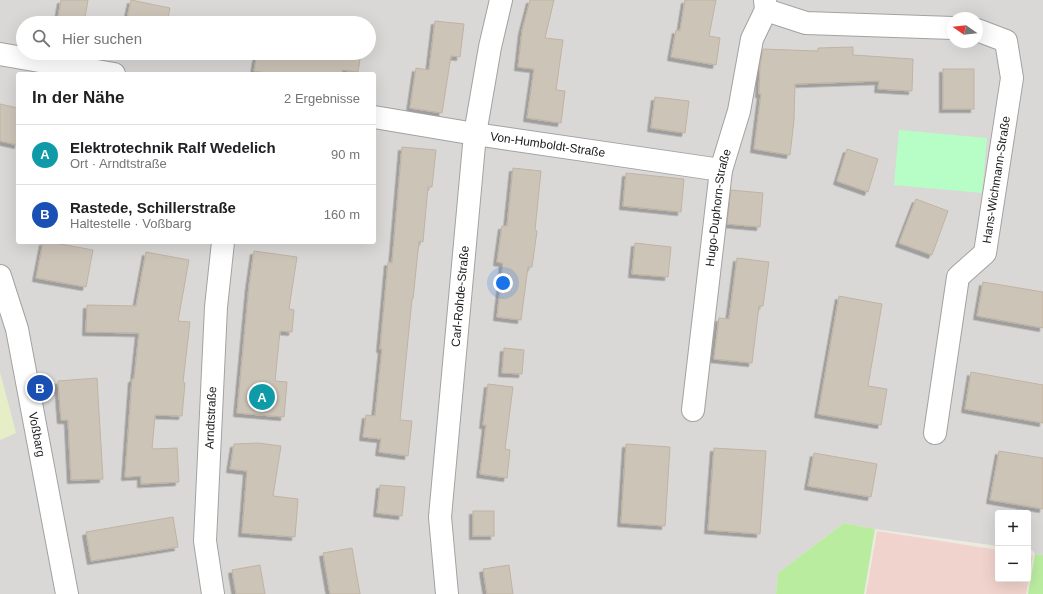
<!DOCTYPE html>
<html lang="de">
<head>
<meta charset="utf-8">
<style>
	body { margin:0; font-family:Arial,sans-serif; background:#f2f2f2; color:#202124 }
	.controls { position:absolute; right:12px; bottom:12px; display:grid; overflow:hidden; border-radius:4px; box-shadow:0 4px 16px #0002 }
	.controls button { width:36px; height:36px; display:grid; place-items:center; padding:0; border:0; border-bottom:1px solid #e0e0e0; background:#fff; color:#202124; font:20px sans-serif }
	.compass { position:absolute; left:947px; top:12px; width:36px; height:36px; border-radius:50%; background:#fff; box-shadow:0 4px 16px #0002; rotate:284deg }
	.you { position:absolute; left:503px; top:283px; width:14px; height:14px; margin:-10px; border:3px solid #fff; border-radius:50%; background:#1a73e8; box-shadow:0 0 0 6px #1a73e833 }
	.badge { display:grid; place-items:center; width:26px; height:26px; border-radius:50%; background:#c51d00; color:#fff; font-size:13px; font-weight:700 }
	.pin { position:absolute; translate:-50% -50%; border:2px solid #fff; box-shadow:0 1px 4px #0006 }
	.list { margin:0; padding:0; list-style:none }
	h2 { display:flex; justify-content:space-between; align-items:center; height:52px; margin:0; padding:0 16px; font-size:17px }
	h2 small { font-size:13px; font-weight:400; color:#757577 }
	.list li { display:grid; grid-template-columns:26px 1fr auto; gap:12px; align-items:center; box-sizing:border-box; height:60px; padding:0 16px; border-top:1px solid #e0e0e0 }
	.list b { display:block; font-size:15px; white-space:nowrap }
	.list p { margin:0; font-size:13px; white-space:nowrap; color:#757577 }
	.list em { font-size:13px; font-style:normal; color:#757577 }
	.icon { flex:none; width:22px; height:22px; fill:none; stroke:currentColor; stroke-width:2; stroke-linecap:round; stroke-linejoin:round }
	.map { position:relative; flex:none; width:1043px; height:594px; overflow:hidden }
	.search { position:absolute; background:#fff; box-shadow:0 4px 16px #0002; left:16px; top:16px; width:360px; height:44px; display:flex; align-items:center; gap:10px; box-sizing:border-box; padding:0 14px; border-radius:22px; color:#757577; font-size:15px }
	.panel { position:absolute; background:#fff; box-shadow:0 4px 16px #0002; left:16px; top:72px; width:360px; height:172px; border-radius:4px }
	.map>svg:first-child { display:block }
	.residential { fill:#d9d8d7; fill-rule:evenodd }
	.commercial { fill:#f0d3cc }
	.farmland { fill:#e6eec8 }
	.grass { fill:#baeca0 }
	.park { fill:#b7fdc6 }
	.building { fill:#cdc4b8; stroke:#c0b3a1; filter:url(#shadow) }
	.lines { fill:none; stroke-linecap:round; stroke-linejoin:round }
	.minor-casing { stroke:#a2a2a2; stroke-width:24 }
	.minor { stroke:#fff; stroke-width:22 }
	.labels { text-anchor:middle; stroke-width:3.5; stroke-linejoin:round; paint-order:stroke }
	.street-label { font-size:12px; fill:#1b1b1b; stroke:#fff }
</style>
</head>
<body>
<div class="map">
<svg width="1043" height="594" viewBox="0 0 1043 594">
	<defs>
		<filter id="shadow"><feDropShadow dx="-3.5" dy="3.5" stdDeviation="0" flood-color="#0004"/></filter>
	</defs>
	<rect width="100%" height="100%" fill="#edebdf"/>
	<path class="residential" d="M0,0H1043V555L1035,554L1032,550H1028V513H998V546L875,529L844,523L778,573L776,594H0ZM953,18H977V42H953ZM23,23H369V53H23ZM18,74H374V242H18Z"/>
	<polygon class="commercial" points="877,531 998,550 998,579 1028,579 1028,555 1033,556 1026,594 866,594"/>
	<polygon class="farmland" points="0,372 16,433 0,440"/>
	<g class="grass">
		<polygon points="844,523 875,529 864,594 776,594 778,573"/>
		<polygon points="1035,554 1043,555 1043,594 1028,594"/>
	</g>
	<polygon class="park" points="899,130 987,138 982,193 894,185"/>
	<g class="building">
		<polygon points="61,0 88,0 84,23 57,23"/>
		<polygon points="131,0 170,8 167,23 126,23"/>
		<polygon points="530,0 554,0 545,38 563,40 556,90 565,91 561,123 527,118 534,69 518,67 522,31"/>
		<polygon points="685,0 716,0 709,36 720,38 716,65 671,57 676,30 680,31"/>
		<polygon points="435,21 464,24 460,57 451,56 442,113 410,108 416,68 429,70"/>
		<polygon points="853,47 853,55 913,59 912,91 878,89 879,81 795,84 794,120 790,155 754,149 761,94 759,94 760,66 763,49 818,51 818,48"/>
		<polygon points="257,53 361,53 358,72 342,70 342,74 274,74 254,71"/>
		<rect x="943" y="69" width="31" height="40"/>
		<polygon points="655,97 689,101 685,133 651,128"/>
		<polygon points="0,104 18,108 18,145 0,141"/>
		<polygon points="402,147 436,150 432,187 428,187 423,242 419,241 413,299 412,299 400,420 412,421 408,456 379,452 381,439 363,437 366,415 375,416 382,349 380,349 385,295 388,262 392,263"/>
		<polygon points="847,149 878,159 868,192 837,181"/>
		<polygon points="513,168 541,171 535,230 537,231 532,267 528,267 521,320 497,317 503,263 497,262 502,226 507,226"/>
		<polygon points="626,173 684,179 681,212 623,206"/>
		<polygon points="731,190 763,193 760,227 727,224"/>
		<polygon points="916,199 948,211 932,255 899,243"/>
		<polygon points="43,242 50,242 93,250 86,287 36,278"/>
		<polygon points="635,243 671,247 668,277 632,274"/>
		<polygon points="254,251 297,257 289,309 294,310 292,332 280,331 275,381 287,382 284,417 237,413 249,286"/>
		<polygon points="146,252 189,260 178,321 190,322 183,382 185,383 182,416 155,415 152,449 177,448 179,482 141,484 141,476 125,477 132,379 134,379 139,333 86,332 87,305 136,306"/>
		<polygon points="737,258 769,262 763,306 759,306 752,363 714,359 719,318 729,319"/>
		<polygon points="983,282 1043,292 1043,328 977,316"/>
		<polygon points="839,296 882,304 868,386 887,389 881,425 818,414"/>
		<polygon points="504,348 524,350 522,374 502,373"/>
		<polygon points="971,372 1043,385 1043,423 965,409"/>
		<polygon points="97,378 103,479 71,480 68,420 61,420 58,381"/>
		<polygon points="488,384 513,387 505,449 510,450 507,478 480,474 486,425 483,425"/>
		<polygon points="258,443 281,446 273,496 298,499 295,537 242,533 247,471 230,469 234,444"/>
		<polygon points="626,444 670,447 665,526 621,523"/>
		<polygon points="714,448 766,451 760,534 708,530"/>
		<polygon points="999,451 1043,458 1043,509 990,500"/>
		<polygon points="814,453 877,464 871,497 808,486"/>
		<polygon points="380,485 405,487 402,516 377,513"/>
		<rect x="473" y="511" width="21" height="25"/>
		<polygon points="173,517 178,547 91,561 86,532"/>
		<polygon points="352,548 360,594 330,594 323,553"/>
		<polygon points="260,565 265,594 236,594 232,570"/>
		<polygon points="509,565 513,594 487,594 483,569"/>
	</g>
	<g class="lines">
		<g class="minor-casing">
			<g id="minor">
				<polyline points="765,0 766,10 806,23 953,28"/>
				<polyline points="0,54 114,74"/>
				<path id="s1" d="M374,117L475,134L721,170"/>
				<path id="s2" d="M0,276L17,329L67,594"/>
				<path id="s3" d="M693,410L721,170L739,111L752,39L766,10"/>
				<path id="s4" d="M935,433L958,277L985,253L1012,78L1006,41L977,30"/>
				<path id="s5" d="M213,594L205,541L216,307L223,242"/>
				<path id="s6" d="M447,594L440,517L475,134L490,47L501,0"/>
			</g>
		</g>
		<use href="#minor" class="minor"/>
	</g>
	<g class="labels">
		<g class="street-label">
			<text dy="4" stroke="none"><textPath href="#s1" startOffset="176">Von-Humboldt-Straße</textPath></text>
			<text dy="4" stroke="none"><textPath href="#s4" startOffset="268">Hans-Wichmann-Straße</textPath></text>
			<text dy="4" stroke="none"><textPath href="#s3" startOffset="204">Hugo-Duphorn-Straße</textPath></text>
			<text dy="4" stroke="none"><textPath href="#s6" startOffset="299">Carl-Rohde-Straße</textPath></text>
			<text dy="4" stroke="none"><textPath href="#s5" startOffset="177">Arndtstraße</textPath></text>
			<text dy="4" stroke="none"><textPath href="#s2" startOffset="163">Voßbarg</textPath></text>
		</g>
	</g>
</svg>
<div class="controls">
<button>+</button>
<button>−</button>
</div>
<svg class="compass" viewBox="-18 -18 36 36"><path d="M0-13l5 13h-10z" fill="#e53935"/><path d="M0 13l5-13h-10z" fill="#757577"/></svg>
<div class="you"></div>
<div class="pin badge" style="left:262px;top:397px;background:#0f9aa8">A</div>
<div class="pin badge" style="left:40px;top:388px;background:#1a4fb4">B</div>
<div class="search"><svg class="icon" aria-label="search" viewBox="0 0 24 24"><circle cx="10" cy="10" r="6"/><path d="M15 15l6 6"/></svg>Hier suchen</div>
<section class="panel">
<h2>In der Nähe<small>2 Ergebnisse</small></h2>
<ul class="list">
<li><span class="badge" style="background:#0f9aa8">A</span><div><b>Elektrotechnik Ralf Wedelich</b><p>Ort · Arndtstraße</p></div><em>90 m</em></li>
<li><span class="badge" style="background:#1a4fb4">B</span><div><b>Rastede, Schillerstraße</b><p>Haltestelle · Voßbarg</p></div><em>160 m</em></li>
</ul>
</section>
</div>
</body>
</html>
